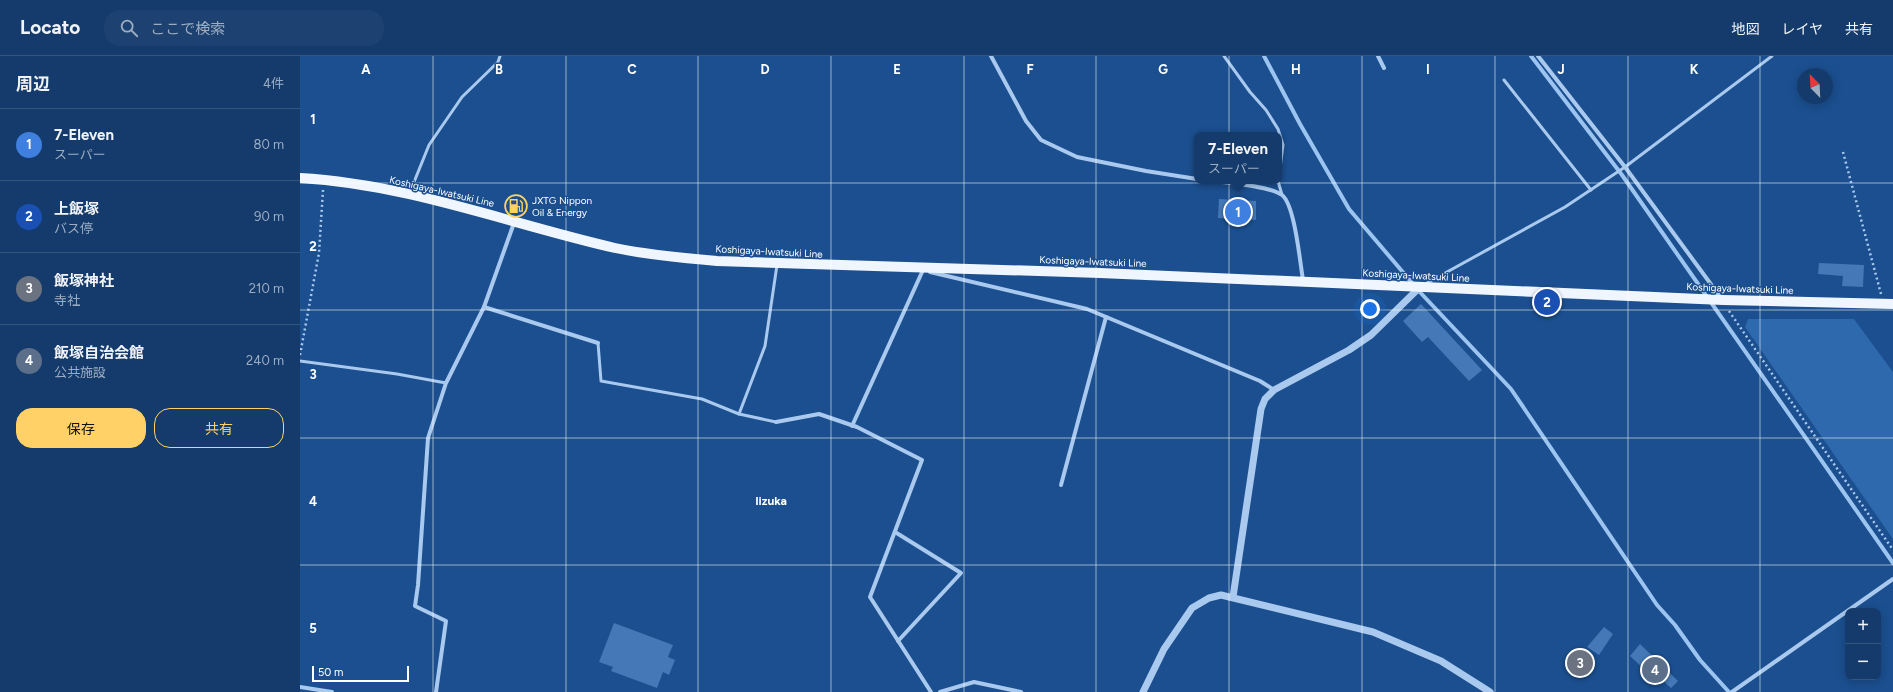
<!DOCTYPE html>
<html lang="ja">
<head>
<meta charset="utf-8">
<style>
	body { margin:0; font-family:Figtree,"Noto Sans JP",sans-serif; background:#1d4271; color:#f1f3f6 }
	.controls { position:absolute; right:12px; bottom:12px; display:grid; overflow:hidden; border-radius:8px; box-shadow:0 2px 10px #0003 }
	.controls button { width:36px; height:36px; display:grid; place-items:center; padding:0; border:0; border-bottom:1px solid #33557e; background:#143b6b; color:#f1f3f6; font:20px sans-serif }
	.compass { position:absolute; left:1497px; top:12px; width:36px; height:36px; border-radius:50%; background:#143b6b; box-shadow:0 2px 10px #0003; rotate:336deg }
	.scale { position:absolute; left:12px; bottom:10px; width:97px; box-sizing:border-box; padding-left:4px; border:2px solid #fff; border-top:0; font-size:11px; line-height:14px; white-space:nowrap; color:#fff; -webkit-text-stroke:3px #1b4f8f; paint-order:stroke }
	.you { position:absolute; left:1070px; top:253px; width:14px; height:14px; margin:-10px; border:3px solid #fff; border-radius:50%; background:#1a73e8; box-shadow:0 0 0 6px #1a73e833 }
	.badge { display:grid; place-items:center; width:26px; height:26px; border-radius:50%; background:#ffd166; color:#fff; font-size:13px; font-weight:700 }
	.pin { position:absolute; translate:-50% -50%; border:2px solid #fff; box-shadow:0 1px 4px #0006 }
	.popup { position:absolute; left:894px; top:76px; width:88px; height:52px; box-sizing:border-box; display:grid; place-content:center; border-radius:8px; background:#143b6b; filter:drop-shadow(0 1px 3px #0005); font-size:13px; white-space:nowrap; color:#9dadc1 }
	.popup b { font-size:15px; color:#f1f3f6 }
	.popup::after { content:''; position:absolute; left:50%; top:100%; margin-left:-8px; border:8px solid transparent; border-top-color:#143b6b }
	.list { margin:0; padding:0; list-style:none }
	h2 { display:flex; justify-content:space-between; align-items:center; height:52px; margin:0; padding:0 16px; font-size:17px }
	h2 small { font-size:13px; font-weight:400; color:#9dadc1 }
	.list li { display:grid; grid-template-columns:26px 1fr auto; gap:12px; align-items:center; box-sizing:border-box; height:72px; padding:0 16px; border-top:1px solid #33557e }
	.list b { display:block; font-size:15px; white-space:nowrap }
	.list p { margin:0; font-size:13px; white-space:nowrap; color:#9dadc1 }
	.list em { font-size:13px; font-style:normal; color:#9dadc1 }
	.actions { display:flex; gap:8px; padding:12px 16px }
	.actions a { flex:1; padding:9px 0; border:1px solid #ffd166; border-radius:16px; text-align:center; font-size:14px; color:#ffd166 }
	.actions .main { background:#ffd166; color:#111 }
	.icon { flex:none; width:22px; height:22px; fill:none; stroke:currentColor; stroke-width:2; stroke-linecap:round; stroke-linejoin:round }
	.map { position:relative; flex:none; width:1593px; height:636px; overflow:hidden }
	header { display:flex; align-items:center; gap:24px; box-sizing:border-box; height:56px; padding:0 20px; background:#143b6b; border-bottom:1px solid #33557e }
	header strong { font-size:19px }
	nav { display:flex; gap:22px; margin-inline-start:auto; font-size:14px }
	.search { width:280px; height:36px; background:#1d4271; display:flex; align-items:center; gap:10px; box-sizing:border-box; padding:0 14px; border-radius:16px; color:#9dadc1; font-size:15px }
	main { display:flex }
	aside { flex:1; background:#143b6b }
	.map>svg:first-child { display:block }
	.green { fill:#2e69ad }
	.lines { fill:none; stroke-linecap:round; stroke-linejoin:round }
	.stream { stroke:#9cc4f0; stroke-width:4 }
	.building { fill:#4478b7 }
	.path { stroke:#a9c9ee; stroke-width:2.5; stroke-dasharray:2 3; stroke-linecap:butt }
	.service { stroke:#a9c9ee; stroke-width:3 }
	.minor { stroke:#a9c9ee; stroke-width:4 }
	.tertiary { stroke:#a9c9ee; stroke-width:7 }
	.primary { stroke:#f0f6ff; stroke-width:10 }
	.grid { fill:none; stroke:#fff; stroke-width:1; stroke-opacity:0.55 }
	.labels { text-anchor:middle; stroke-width:3; stroke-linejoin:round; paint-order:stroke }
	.street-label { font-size:10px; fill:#fff; stroke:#1b4f8f }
	.poi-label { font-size:10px; fill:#fff; stroke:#1b4f8f; text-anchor:start }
	.quarter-label { font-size:12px; font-weight:bold; fill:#fff; stroke:#1b4f8f }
	.grid-label { font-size:13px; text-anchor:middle; font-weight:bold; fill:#fff; stroke:#1b4f8f; stroke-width:3; stroke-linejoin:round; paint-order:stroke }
</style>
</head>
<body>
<header>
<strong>Locato</strong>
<div class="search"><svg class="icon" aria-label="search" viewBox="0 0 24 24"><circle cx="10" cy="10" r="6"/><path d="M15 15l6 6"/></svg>ここで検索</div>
<nav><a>地図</a><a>レイヤ</a><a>共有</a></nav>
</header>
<main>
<aside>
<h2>周辺<small>4件</small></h2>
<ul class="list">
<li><span class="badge" style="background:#3f7fe0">1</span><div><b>7-Eleven</b><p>スーパー</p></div><em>80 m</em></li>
<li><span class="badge" style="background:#1a4fb4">2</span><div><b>上飯塚</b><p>バス停</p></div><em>90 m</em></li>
<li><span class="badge" style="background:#6b7280">3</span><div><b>飯塚神社</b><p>寺社</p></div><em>210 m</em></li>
<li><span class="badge" style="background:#5c6f8a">4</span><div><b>飯塚自治会館</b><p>公共施設</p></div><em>240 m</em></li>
</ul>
<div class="actions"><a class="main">保存</a><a>共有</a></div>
</aside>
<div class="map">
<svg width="1593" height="636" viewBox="0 0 1593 636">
	<rect width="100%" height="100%" fill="#1b4f8f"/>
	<polygon class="green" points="1448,263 1554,263 1593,316 1593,483 1445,271"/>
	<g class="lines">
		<g class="stream">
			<polyline points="964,0 1000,68 1049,153 1113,228"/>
			<polyline points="1231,0 1322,119 1593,507"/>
			<polyline points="1117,233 1211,333 1357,549 1375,569 1400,604 1429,636"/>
		</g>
	</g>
	<g class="building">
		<polygon points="919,143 956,145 956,164 918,162"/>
		<polygon points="1519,207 1564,209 1563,231 1542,230 1543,220 1518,218"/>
		<polygon points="1121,248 1182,314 1169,325 1128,281 1122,286 1103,265"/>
		<polygon points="314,567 373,589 368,601 375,604 369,619 363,616 357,632 311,615 313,611 299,606"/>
		<polygon points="1304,571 1313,578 1299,599 1287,591"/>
		<polygon points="1340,588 1378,625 1371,632 1359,621 1356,624 1330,600"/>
	</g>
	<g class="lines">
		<g class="path">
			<polyline points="1543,96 1581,238"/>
			<polyline points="1429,255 1593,494"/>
			<polyline points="0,299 19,197 23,134"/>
		</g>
		<g class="service">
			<polyline points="924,0 950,36 966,54 978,73 983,89 979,120"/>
			<polyline points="1204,24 1291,134"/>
			<polyline points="978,125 982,139"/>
			<polyline points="110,136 129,89 162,41 198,6 200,0"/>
			<polyline points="1127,227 1265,151 1325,111 1472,0"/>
			<polyline points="298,287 301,325 402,343 439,358 476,366"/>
			<polyline points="0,305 97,318 146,327"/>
			<polyline points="439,358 465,290 477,209"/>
		</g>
		<g class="minor">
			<polyline points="691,0 726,65 741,84 777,101 846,115 897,123"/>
			<polyline points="1078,0 1084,12"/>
			<polyline points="1238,0 1325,111 1421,242"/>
			<path d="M913,125C929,127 970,130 982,139C995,149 1000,207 1003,224"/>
			<polyline points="630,216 787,253 960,325 974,334"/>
			<polyline points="184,251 298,287"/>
			<polyline points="476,366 519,358 557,371 622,404 570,541 631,636"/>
			<polyline points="552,370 623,214"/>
			<polyline points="761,429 806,261"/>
			<polyline points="595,476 661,517 598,585"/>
			<polyline points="0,631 32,636"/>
			<polyline points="136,636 146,565 115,550 118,529 128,382 146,327 184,251 214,167"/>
			<polyline points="640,636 674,626 721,636"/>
			<polyline points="1432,636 1593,523"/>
		</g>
		<g class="tertiary">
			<polyline points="933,541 961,353 965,343 974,334 1049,294 1071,279 1120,231"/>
			<polyline points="843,636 864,593 892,552 909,542 921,539 1073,576 1141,605 1190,636"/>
		</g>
		<path class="primary" d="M0,122C108,128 210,168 315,192C349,199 383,202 417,205L800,217L1423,244L1593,248"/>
	</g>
	<path class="grid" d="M133,0V636M266,0V636M398,0V636M531,0V636M664,0V636M796,0V636M929,0V636M1062,0V636M1195,0V636M1328,0V636M1460,0V636M0,127H1593M0,254H1593M0,382H1593M0,509H1593"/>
	<defs>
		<g id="fuel-ring" transform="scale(1.15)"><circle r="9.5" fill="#1b4f8f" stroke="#ffd166" stroke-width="1.5"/><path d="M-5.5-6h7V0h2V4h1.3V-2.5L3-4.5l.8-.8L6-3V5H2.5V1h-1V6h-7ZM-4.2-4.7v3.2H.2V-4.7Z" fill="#ffd166"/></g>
	</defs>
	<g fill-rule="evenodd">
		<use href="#fuel-ring" x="216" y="150"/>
	</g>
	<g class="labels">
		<g class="street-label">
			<text transform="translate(142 135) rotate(13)" y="4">Koshigaya-Iwatsuki Line</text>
			<text transform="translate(469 195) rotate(3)" y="4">Koshigaya-Iwatsuki Line</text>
			<text transform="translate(793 205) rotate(2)" y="4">Koshigaya-Iwatsuki Line</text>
			<text transform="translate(1116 219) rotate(3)" y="4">Koshigaya-Iwatsuki Line</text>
			<text transform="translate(1440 232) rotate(2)" y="4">Koshigaya-Iwatsuki Line</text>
		</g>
		<g class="poi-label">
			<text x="232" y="148">JXTG Nippon<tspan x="232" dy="12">Oil &amp; Energy</tspan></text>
		</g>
		<g class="quarter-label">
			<text x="471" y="449">Iizuka</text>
		</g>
	</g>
	<g class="grid-label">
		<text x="66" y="18">A</text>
		<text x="199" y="18">B</text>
		<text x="332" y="18">C</text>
		<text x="465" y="18">D</text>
		<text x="597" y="18">E</text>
		<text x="730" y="18">F</text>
		<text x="863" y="18">G</text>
		<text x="996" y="18">H</text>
		<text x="1128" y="18">I</text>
		<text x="1261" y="18">J</text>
		<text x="1394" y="18">K</text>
		<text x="13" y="68">1</text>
		<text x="13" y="195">2</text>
		<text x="13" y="323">3</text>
		<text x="13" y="450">4</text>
		<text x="13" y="577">5</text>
	</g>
</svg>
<div class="controls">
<button>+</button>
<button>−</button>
</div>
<svg class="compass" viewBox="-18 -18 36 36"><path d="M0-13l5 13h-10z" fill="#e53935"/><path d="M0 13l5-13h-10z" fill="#9dadc1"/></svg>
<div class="scale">50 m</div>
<div class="you"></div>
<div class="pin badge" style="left:938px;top:156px;background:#3f7fe0">1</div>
<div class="popup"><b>7-Eleven</b>スーパー</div>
<div class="pin badge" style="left:1247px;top:246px;background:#1a4fb4">2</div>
<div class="pin badge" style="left:1280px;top:607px;background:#6b7280">3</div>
<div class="pin badge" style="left:1355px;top:614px;background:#5c6f8a">4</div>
</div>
</main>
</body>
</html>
